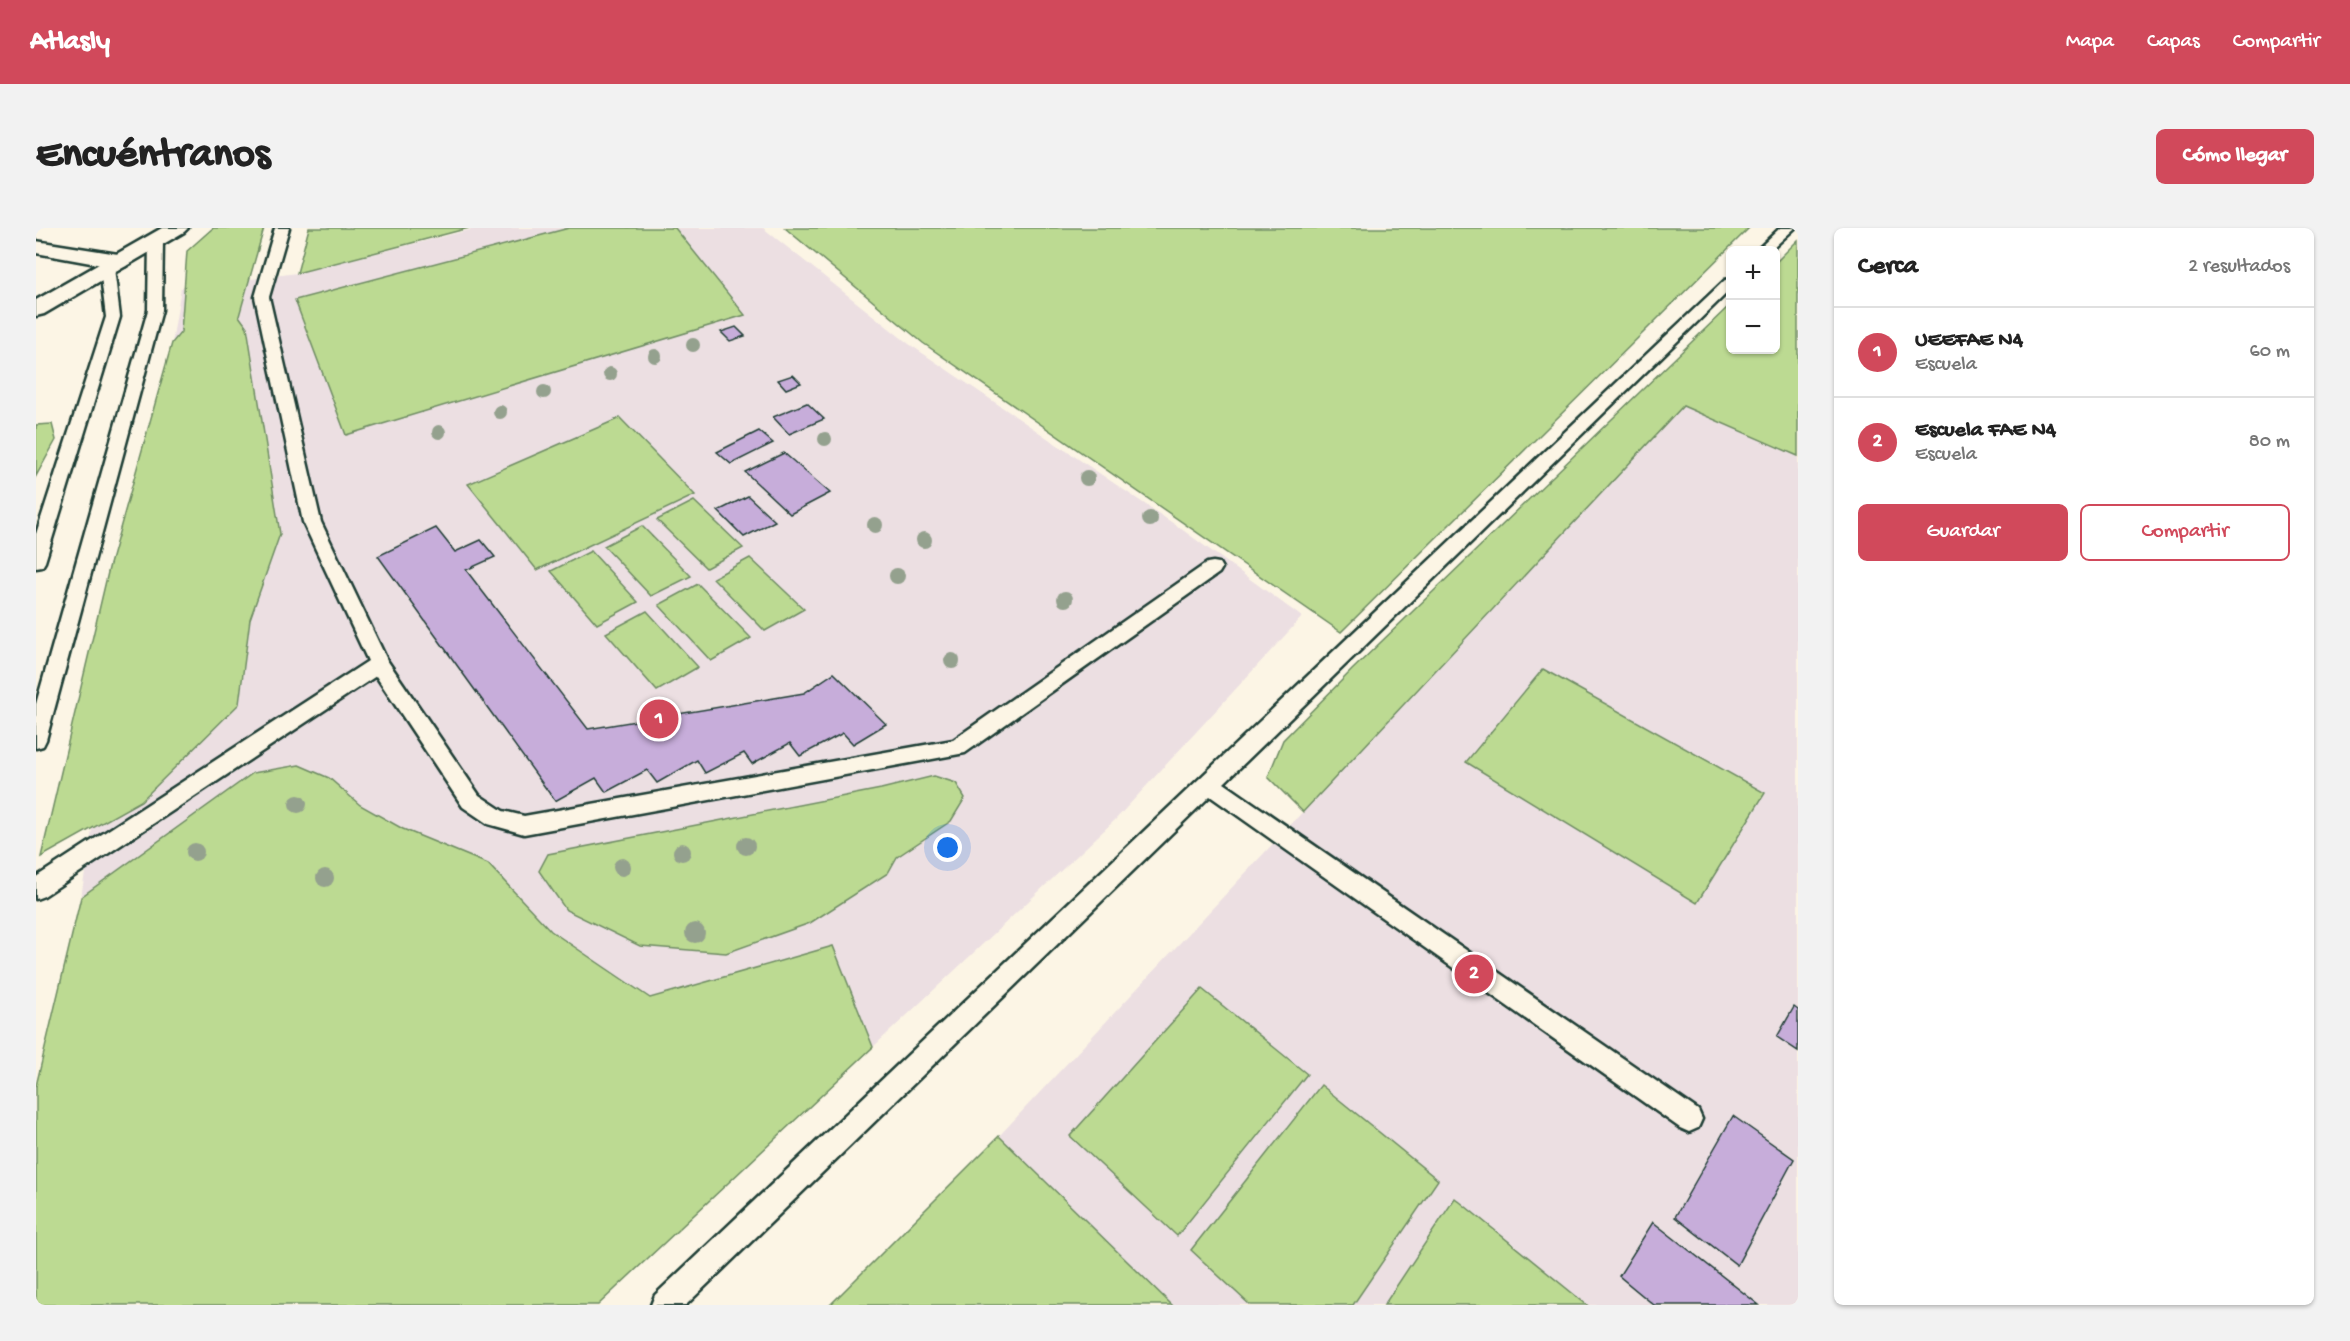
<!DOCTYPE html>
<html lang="es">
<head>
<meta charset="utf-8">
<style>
	body { margin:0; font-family:"Gochi Hand",sans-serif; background:#f2f2f2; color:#222 }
	.controls { position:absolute; right:18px; top:18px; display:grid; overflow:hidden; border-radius:9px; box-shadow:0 2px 4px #0004 }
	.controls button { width:54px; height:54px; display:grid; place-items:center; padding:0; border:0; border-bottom:2px solid #e0e0e0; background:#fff; color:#222; font:30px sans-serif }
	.you { position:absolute; left:912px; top:620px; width:21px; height:21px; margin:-15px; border:4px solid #fff; border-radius:50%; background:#1a73e8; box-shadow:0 0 0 9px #1a73e833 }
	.badge { display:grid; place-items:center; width:39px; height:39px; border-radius:50%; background:#d1495b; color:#fff; font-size:20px; font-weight:700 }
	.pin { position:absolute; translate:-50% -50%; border:3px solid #fff; box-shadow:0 2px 6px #0006 }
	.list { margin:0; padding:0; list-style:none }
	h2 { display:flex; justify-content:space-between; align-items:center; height:78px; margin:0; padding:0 24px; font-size:26px }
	h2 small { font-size:20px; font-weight:400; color:#767676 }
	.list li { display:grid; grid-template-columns:39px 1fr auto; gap:18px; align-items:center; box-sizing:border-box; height:90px; padding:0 24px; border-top:2px solid #e0e0e0 }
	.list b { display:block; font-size:22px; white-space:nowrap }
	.list p { margin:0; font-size:20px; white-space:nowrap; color:#767676 }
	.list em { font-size:20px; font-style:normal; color:#767676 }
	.actions { display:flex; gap:12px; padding:18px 24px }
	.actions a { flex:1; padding:14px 0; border:2px solid #d1495b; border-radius:9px; text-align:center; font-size:21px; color:#d1495b }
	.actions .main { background:#d1495b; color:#fff }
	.map { position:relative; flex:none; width:1762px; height:1077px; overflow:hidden; border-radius:9px }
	header { display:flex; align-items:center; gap:36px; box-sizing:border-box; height:84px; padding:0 30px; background:#d1495b; color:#fff }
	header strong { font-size:28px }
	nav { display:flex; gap:33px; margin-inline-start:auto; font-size:21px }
	.intro { display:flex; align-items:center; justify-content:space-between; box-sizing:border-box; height:144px; padding:0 36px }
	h1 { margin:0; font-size:42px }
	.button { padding:15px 27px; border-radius:9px; background:#d1495b; color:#fff; font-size:21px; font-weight:700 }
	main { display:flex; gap:36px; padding:0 36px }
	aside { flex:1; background:#fff; border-radius:9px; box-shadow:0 2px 4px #0004 }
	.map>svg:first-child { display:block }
	.built { fill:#ecdfe2 }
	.green { fill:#bcda92; stroke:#6e8c63; stroke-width:1.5 }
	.building { fill:#c7adda; stroke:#1f3d34; stroke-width:1.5 }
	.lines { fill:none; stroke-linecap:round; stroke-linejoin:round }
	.lane-casing { stroke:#1f3d34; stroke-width:5 }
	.street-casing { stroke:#1f3d34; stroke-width:5 }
	.secondary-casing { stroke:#1f3d34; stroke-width:5 }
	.lane { fill:#fcf5e5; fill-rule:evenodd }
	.street { fill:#fcf5e5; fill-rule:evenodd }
	.secondary { fill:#fcf5e5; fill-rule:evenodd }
	.tree { fill:#94a18e }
</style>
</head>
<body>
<header>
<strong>Atlasly</strong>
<nav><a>Mapa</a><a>Capas</a><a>Compartir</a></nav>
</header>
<div class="intro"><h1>Encuéntranos</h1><a class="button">Cómo llegar</a></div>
<main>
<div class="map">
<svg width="1762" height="1077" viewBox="0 0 1762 1077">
	<rect width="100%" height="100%" fill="#fcf5e5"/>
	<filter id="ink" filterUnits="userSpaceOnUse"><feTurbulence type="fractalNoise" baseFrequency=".0167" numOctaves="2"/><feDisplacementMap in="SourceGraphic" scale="12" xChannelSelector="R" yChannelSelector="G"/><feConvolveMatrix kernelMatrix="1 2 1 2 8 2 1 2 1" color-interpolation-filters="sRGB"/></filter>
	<g filter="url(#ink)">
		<g class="built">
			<polygon points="441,0 727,0 873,116 1144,300 1266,389 1079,592 562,1077 0,1077 0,858 45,669 145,60 261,45"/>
			<polygon points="1647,178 1762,228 1762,1077 1136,1077 963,908"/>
		</g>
		<g class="green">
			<polygon points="177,0 228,0 203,88 211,99 244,306 214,391 203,476 105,573 5,629 73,340 136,115 145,104 151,23"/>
			<polygon points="273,0 433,0 261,45"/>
			<polygon points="533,0 639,0 709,87 310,207 259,72"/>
			<polygon points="749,0 1713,0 1305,404 887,115"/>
			<polygon points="1762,12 1762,228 1647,178 1267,584 1232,549 1247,512 1316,442 1694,77 1694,122 1740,122 1740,34"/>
			<polygon points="584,190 659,267 501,342 432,256"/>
			<polygon points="16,196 20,212 0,248 0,197"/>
			<polygon points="658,273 707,320 670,340 621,292"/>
			<polygon points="606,298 655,348 615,368 568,318"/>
			<polygon points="555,323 602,374 561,396 515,343"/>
			<polygon points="714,330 768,381 729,403 677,350"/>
			<polygon points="662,356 715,410 675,433 623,377"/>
			<polygon points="611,383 662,439 621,463 570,405"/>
			<polygon points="1507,441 1729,565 1661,675 1430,534"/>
			<polygon points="263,537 293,550 324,577 367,601 452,636 515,703 614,770 797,718 837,819 562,1077 0,1077 0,858 45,669 217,545"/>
			<polygon points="898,548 920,555 929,570 915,593 861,629 852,645 774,695 690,725 604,718 530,682 503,643 512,626 845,561"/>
			<polygon points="1166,761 1271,846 1141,1008 1034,908"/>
			<polygon points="1285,857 1402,952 1317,1077 1214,1077 1155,1022"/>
			<polygon points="963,908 1136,1077 794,1077"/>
			<polygon points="1419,970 1551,1077 1348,1077"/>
		</g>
		<g class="building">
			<polygon points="700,99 709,108 694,113 685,104"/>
			<polygon points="757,147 765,155 750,161 742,152"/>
			<polygon points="771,175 788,191 753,206 737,189"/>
			<polygon points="723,203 737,215 695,236 681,224"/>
			<polygon points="748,225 794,265 754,286 709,244"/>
			<polygon points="712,268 739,293 708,309 682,283"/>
			<polygon points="400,300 419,324 445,312 459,329 430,342 552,501 768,465 798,445 850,496 817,516 807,505 764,528 754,515 716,536 708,525 669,545 661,532 621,555 611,542 570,564 560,550 519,573 342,328"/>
			<polygon points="1758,779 1762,782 1762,823 1741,809"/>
			<polygon points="1697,888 1758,931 1701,1037 1639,989"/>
			<polygon points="1617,994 1723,1077 1618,1077 1583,1048"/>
		</g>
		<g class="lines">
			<g class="lane-casing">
				<g id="lane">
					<polygon points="239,0 253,0 233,69 285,294 351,432 443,567 467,583 488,588 917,512 1171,335 1177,334 1183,335 1186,340 1183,345 929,525 488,606 452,596 427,579 340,448 8,668 0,671 0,649 332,433 267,294 219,69"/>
					<polygon points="1744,0 1759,0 1735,22 1721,22"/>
					<polygon points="120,8 127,12 126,82 10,512 7,518 0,520 0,476 112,82 113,12"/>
					<polygon points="71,36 78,40 84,89 9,334 6,339 0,340 0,306 70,89 64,40"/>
					<polygon points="1694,51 1694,62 1188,555 1662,882 1666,891 1662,900 1653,904 1644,900 1174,568 650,1077 615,1077 619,1067 1689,52"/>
				</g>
			</g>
			<g class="street-casing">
				<polygon id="street" points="0,13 82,26 90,28 93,33 90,38 82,40 0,25"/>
			</g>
			<g class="secondary-casing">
				<polygon id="secondary" points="126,0 152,0 148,4 8,86 0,88 0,72"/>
			</g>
			<use href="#lane" class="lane"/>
			<use href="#street" class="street"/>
			<use href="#secondary" class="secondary"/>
		</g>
		<g class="tree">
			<circle cx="657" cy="117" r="7"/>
			<circle cx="619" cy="128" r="7"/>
			<circle cx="574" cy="146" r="7"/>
			<circle cx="508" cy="164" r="7"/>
			<circle cx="464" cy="184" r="7"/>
			<circle cx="403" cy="204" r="7"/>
			<circle cx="789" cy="211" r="7"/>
			<circle cx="1051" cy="250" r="8"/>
			<circle cx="1114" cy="291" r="8"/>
			<circle cx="839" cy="297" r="8"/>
			<circle cx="888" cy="312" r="8"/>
			<circle cx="861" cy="348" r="8"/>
			<circle cx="1029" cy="371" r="8"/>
			<circle cx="916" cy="433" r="8"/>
			<circle cx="262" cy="576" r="9"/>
			<circle cx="710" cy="618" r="9"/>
			<circle cx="159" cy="624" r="9"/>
			<circle cx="646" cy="624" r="9"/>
			<circle cx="586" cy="639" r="9"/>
			<circle cx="289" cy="650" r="9"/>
			<circle cx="659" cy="705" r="10"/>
		</g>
	</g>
</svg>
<div class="controls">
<button>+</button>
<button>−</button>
</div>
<div class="you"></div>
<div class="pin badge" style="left:623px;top:491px">1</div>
<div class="pin badge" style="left:1438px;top:746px">2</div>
</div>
<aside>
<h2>Cerca<small>2 resultados</small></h2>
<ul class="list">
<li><span class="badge">1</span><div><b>UEEFAE N4</b><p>Escuela</p></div><em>60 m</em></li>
<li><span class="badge">2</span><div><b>Escuela FAE N4</b><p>Escuela</p></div><em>80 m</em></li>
</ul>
<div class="actions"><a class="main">Guardar</a><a>Compartir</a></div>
</aside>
</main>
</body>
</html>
